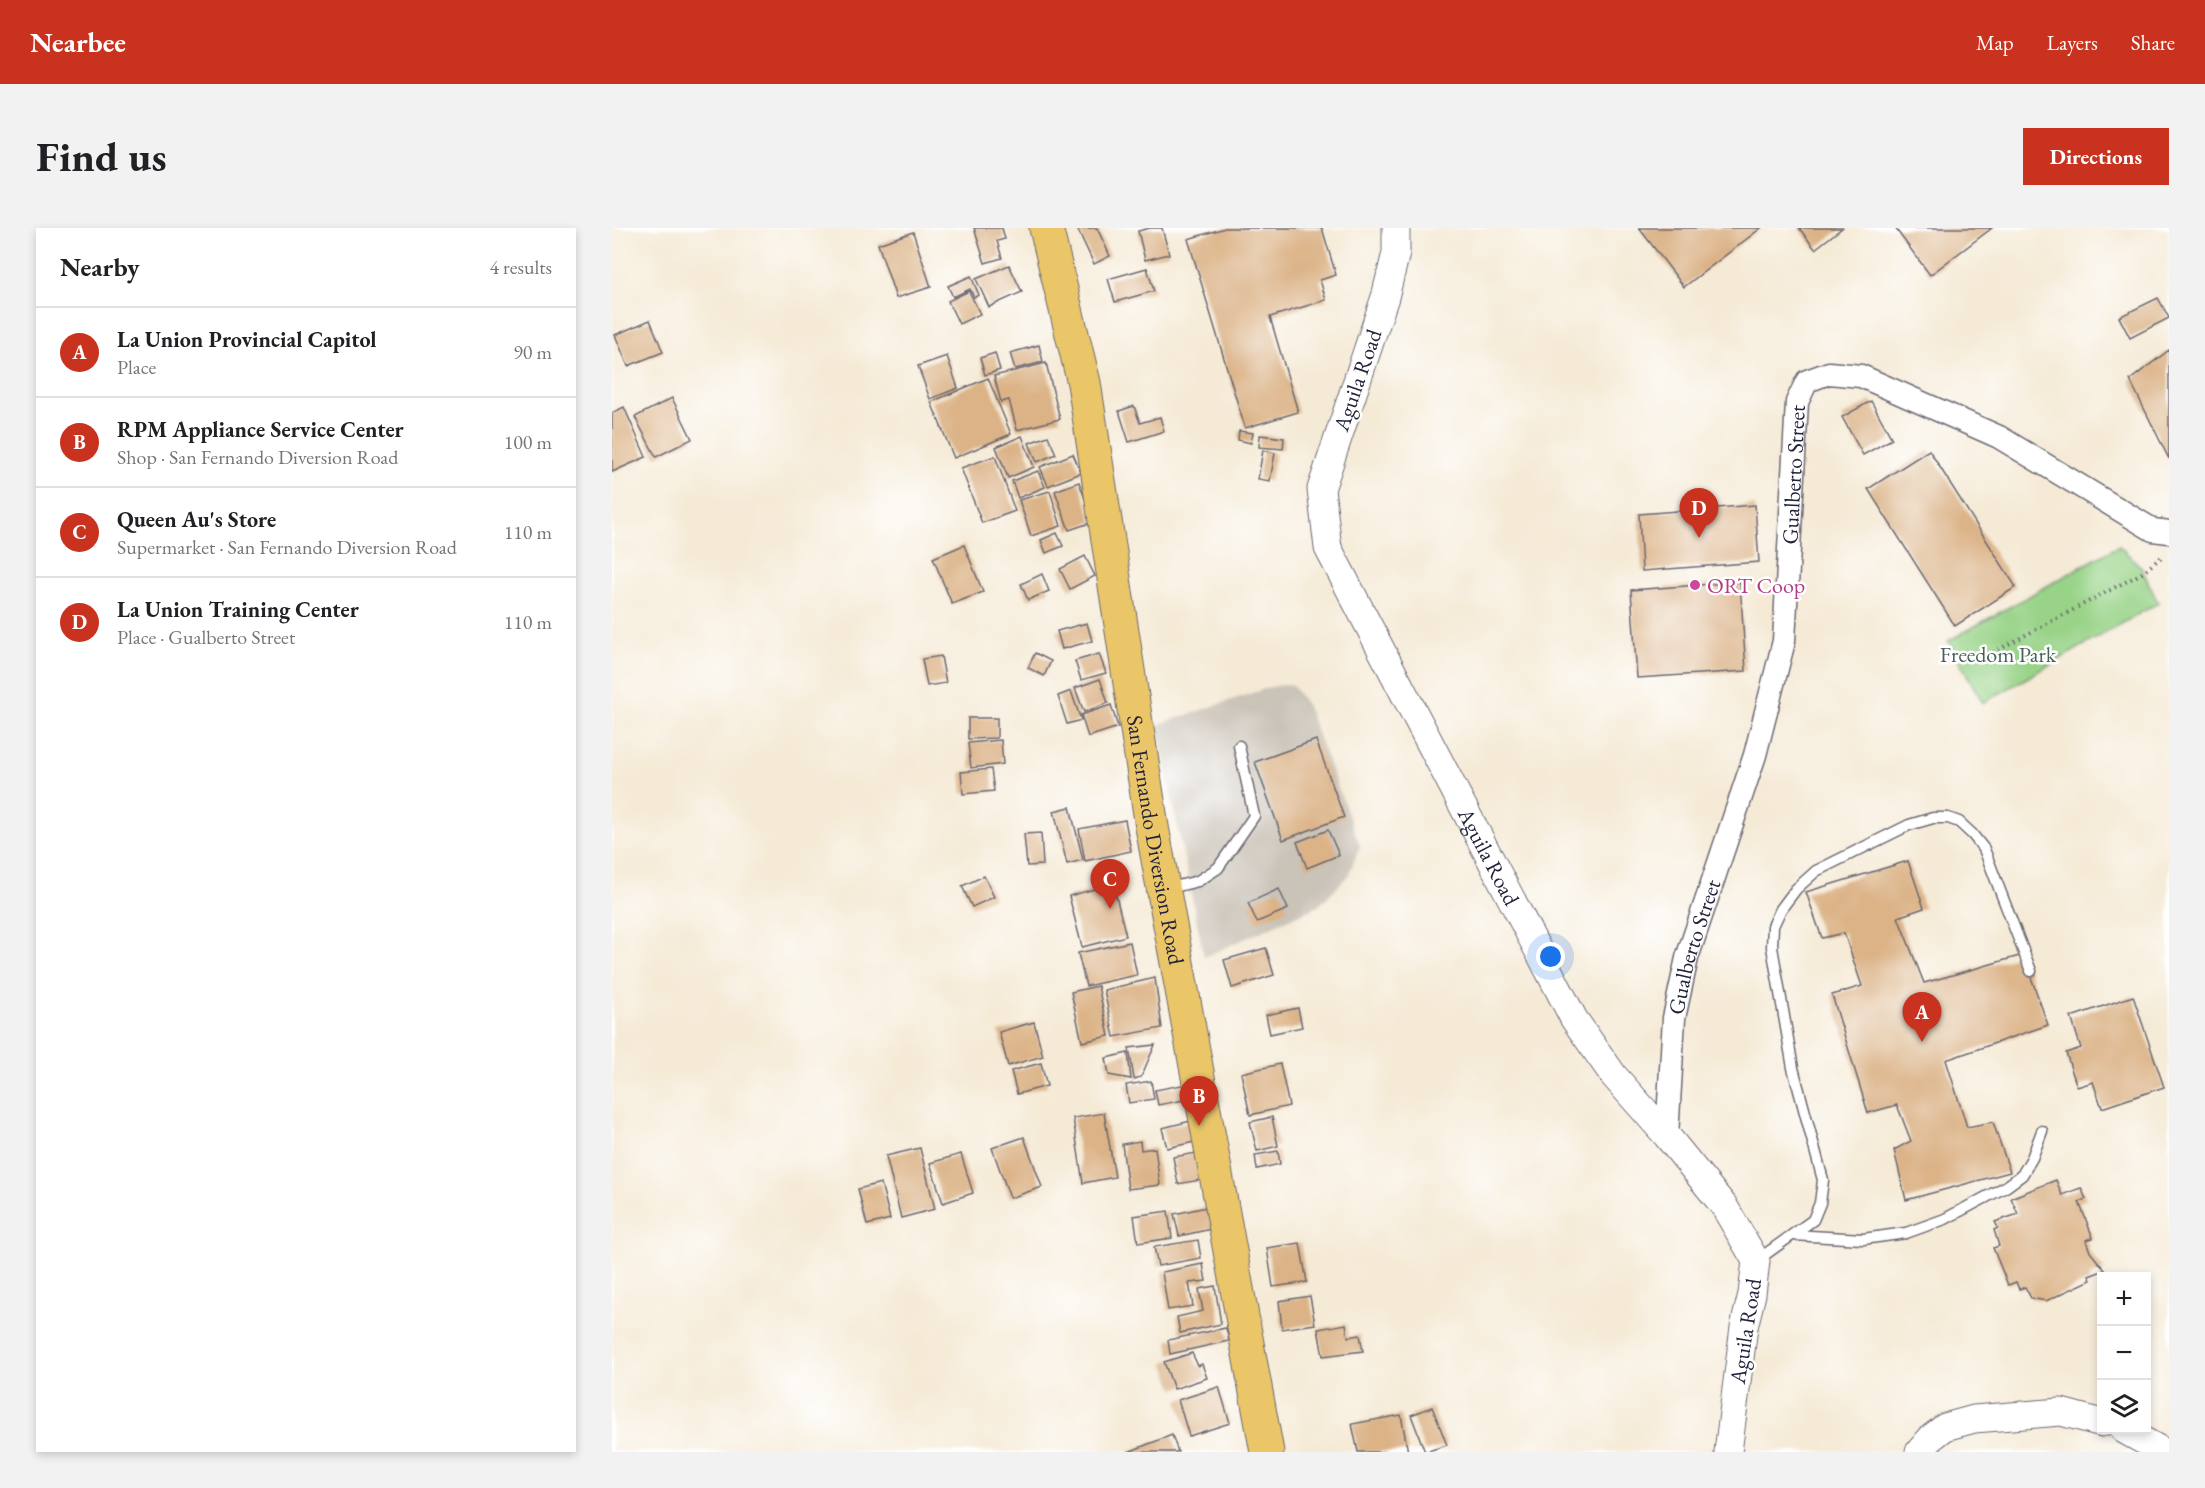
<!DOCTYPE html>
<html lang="en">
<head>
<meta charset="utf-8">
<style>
	body { margin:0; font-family:"EB Garamond",serif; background:#f2f2f2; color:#202124 }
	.controls { position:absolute; right:18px; bottom:18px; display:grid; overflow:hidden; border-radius:0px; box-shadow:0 3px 9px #0003 }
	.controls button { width:54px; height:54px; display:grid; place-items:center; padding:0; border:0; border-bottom:2px solid #e0e0e0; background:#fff; color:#202124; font:30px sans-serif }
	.you { position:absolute; left:939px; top:729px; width:21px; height:21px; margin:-15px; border:4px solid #fff; border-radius:50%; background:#1a73e8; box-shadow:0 0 0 9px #1a73e833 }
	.badge { display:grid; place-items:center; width:39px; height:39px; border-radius:50%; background:#c8321e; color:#fff; font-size:20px; font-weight:700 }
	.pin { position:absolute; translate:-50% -50px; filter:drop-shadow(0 2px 3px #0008) }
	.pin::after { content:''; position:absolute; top:32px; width:21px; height:18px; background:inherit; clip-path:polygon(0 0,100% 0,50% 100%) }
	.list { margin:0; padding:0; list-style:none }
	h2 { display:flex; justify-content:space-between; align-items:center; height:78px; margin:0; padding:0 24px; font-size:26px }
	h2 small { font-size:20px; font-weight:400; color:#757577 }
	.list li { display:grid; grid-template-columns:39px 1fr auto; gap:18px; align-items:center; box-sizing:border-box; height:90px; padding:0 24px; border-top:2px solid #e0e0e0 }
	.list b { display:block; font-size:22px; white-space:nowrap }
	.list p { margin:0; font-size:20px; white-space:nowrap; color:#757577 }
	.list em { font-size:20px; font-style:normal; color:#757577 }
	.icon { flex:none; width:33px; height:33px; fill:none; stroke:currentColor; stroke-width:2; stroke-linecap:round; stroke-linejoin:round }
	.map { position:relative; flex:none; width:1557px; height:1224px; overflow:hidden; border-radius:0px }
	header { display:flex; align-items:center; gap:36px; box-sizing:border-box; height:84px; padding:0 30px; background:#c8321e; color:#fff }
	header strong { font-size:28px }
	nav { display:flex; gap:33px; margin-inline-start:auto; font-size:21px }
	.intro { display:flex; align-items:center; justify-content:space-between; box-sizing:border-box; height:144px; padding:0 36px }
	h1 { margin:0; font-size:42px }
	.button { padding:15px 27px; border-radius:0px; background:#c8321e; color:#fff; font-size:21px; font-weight:700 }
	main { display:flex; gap:36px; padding:0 36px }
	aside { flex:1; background:#fff; border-radius:0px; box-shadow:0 3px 9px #0003 }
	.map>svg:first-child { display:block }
	.industrial { fill:#cac3b8 }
	.green { fill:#98d387; stroke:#5d7a61; stroke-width:1.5 }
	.building { fill:#dbb387 }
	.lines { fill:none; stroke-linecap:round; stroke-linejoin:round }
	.service-casing { stroke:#6c6871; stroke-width:13 }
	.minor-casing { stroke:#6c6871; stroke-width:25 }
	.tertiary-casing { stroke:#6c6871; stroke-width:29 }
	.trunk-casing { stroke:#6c6871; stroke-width:35 }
	.path { stroke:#6c6871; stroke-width:4; stroke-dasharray:1.5 4.5; stroke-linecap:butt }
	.service { stroke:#fff; stroke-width:10 }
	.minor { stroke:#fff; stroke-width:22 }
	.tertiary { stroke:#fff; stroke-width:27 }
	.trunk { stroke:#eac669; stroke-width:33 }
	.hotel-dot { fill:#d1479c; stroke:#fff; stroke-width:2 }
	.labels { text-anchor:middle; stroke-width:5; stroke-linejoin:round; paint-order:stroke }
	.street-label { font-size:22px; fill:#22223b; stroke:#fff }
	.hotel-label { font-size:22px; fill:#b23c85; stroke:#fff; text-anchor:start }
	.park-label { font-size:22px; fill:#4b6056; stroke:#fff }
</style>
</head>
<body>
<header>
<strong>Nearbee</strong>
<nav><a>Map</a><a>Layers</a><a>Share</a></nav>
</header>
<div class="intro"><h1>Find us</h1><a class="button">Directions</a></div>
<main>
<aside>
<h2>Nearby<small>4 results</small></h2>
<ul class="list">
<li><span class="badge">A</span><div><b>La Union Provincial Capitol</b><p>Place</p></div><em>90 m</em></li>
<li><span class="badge">B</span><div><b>RPM Appliance Service Center</b><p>Shop · San Fernando Diversion Road</p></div><em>100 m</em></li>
<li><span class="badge">C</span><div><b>Queen Au's Store</b><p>Supermarket · San Fernando Diversion Road</p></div><em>110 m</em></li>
<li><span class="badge">D</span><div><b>La Union Training Center</b><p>Place · Gualberto Street</p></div><em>110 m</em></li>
</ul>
</aside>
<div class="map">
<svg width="1557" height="1224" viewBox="0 0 1557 1224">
	<rect width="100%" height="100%" fill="#fff"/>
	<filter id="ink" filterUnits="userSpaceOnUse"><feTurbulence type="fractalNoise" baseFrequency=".0167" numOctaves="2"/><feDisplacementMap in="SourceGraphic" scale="12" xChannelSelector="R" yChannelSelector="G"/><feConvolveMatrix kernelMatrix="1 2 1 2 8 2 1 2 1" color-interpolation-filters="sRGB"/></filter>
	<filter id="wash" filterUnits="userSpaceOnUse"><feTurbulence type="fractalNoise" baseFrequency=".008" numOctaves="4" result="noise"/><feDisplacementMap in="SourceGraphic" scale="24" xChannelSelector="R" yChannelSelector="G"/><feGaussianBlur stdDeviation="1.35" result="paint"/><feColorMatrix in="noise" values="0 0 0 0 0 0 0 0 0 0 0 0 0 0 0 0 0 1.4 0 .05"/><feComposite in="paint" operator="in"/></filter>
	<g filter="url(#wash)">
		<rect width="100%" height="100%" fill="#f5ead6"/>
		<polygon class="industrial" points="679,456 695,478 748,618 736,648 706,678 592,729 545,497 658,459"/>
		<polygon class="green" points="1507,318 1529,339 1546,375 1371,475 1336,413"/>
		<g id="blocks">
			<g class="building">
				<polygon points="362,0 390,0 393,11 385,13 390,30 373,35"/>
				<polygon points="465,0 485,0 498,28 482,36"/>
				<polygon points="538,0 550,0 557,26 533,32 526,3"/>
				<polygon points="613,0 710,0 724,47 708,52 714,72 658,89 686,184 633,200 576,11"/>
				<polygon points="1027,0 1149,0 1072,59"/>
				<polygon points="1187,0 1230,0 1203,21"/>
				<polygon points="1283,0 1380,0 1318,47"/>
				<polygon points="301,4 319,59 284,70 266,16"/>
				<polygon points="397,37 410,64 377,79 364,51"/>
				<polygon points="535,40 542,63 503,74 496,51"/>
				<polygon points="359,48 367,67 362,69 358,61 341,69 336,58"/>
				<polygon points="357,63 368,86 347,96 336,73"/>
				<polygon points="1546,70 1557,90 1518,110 1507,89"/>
				<polygon points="38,92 51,124 16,138 3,107"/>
				<polygon points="427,117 431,134 403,141 398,125"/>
				<polygon points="1557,122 1557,231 1518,152"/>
				<polygon points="383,125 388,142 373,147 368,130"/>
				<polygon points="335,128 346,160 318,171 306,138"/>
				<polygon points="434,135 448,191 405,202 397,172 389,174 382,148"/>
				<polygon points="376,150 399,206 342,230 319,174"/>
				<polygon points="60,170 80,211 44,229 23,189"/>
				<polygon points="1259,173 1280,211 1251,227 1230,189"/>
				<polygon points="522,178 528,195 548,189 552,203 517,214 507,183"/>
				<polygon points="12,179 34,229 0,244 0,185"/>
				<polygon points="627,203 641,205 639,215 626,212"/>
				<polygon points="648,207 672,210 671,221 647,219"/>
				<polygon points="410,208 422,239 396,250 384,219"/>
				<polygon points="436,208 444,226 425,234 417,215"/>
				<polygon points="651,222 663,225 658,253 646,251"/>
				<polygon points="1317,222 1404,359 1343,398 1256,261"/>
				<polygon points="461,226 469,245 436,258 428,239"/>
				<polygon points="383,228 403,283 370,295 349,240"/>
				<polygon points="426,243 433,259 406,270 400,253"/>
				<polygon points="467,254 481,294 457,302 443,263"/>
				<polygon points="438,263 449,298 419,308 407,272"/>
				<polygon points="1143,277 1147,334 1030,343 1027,286"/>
				<polygon points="445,305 451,318 434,325 429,312"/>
				<polygon points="352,317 371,364 340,376 321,330"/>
				<polygon points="473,328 483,348 458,361 448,341"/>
				<polygon points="430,346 437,363 416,372 409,356"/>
				<polygon points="1128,354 1134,443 1025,450 1019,362"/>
				<polygon points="475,395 480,413 450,421 445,403"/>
				<polygon points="423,425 439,433 432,448 416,440"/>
				<polygon points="487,426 494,445 469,452 463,433"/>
				<polygon points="329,428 334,455 315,458 310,431"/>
				<polygon points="488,451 496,475 472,484 463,460"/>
				<polygon points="459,463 469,492 455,496 446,468"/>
				<polygon points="499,477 506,499 476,509 469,487"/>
				<polygon points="356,490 385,490 385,510 356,511"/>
				<polygon points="389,512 391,536 359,540 356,515"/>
				<polygon points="704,512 732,589 671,612 643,534"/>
				<polygon points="379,541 382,563 351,566 349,544"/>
				<polygon points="458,579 471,632 455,636 442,583"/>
				<polygon points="513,592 519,623 473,633 467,601"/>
				<polygon points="716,602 727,627 695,640 685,614"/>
				<polygon points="429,605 431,637 415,638 412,606"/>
				<polygon points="1296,633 1312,680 1286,689 1312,755 1411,727 1436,797 1334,832 1355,899 1381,894 1398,944 1294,972 1282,922 1299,913 1285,877 1256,885 1220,767 1250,758 1232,705 1210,710 1194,664"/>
				<polygon points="372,648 382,669 360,679 350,658"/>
				<polygon points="501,656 514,708 470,719 457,668"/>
				<polygon points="667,661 676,681 645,694 636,675"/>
				<polygon points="518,714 525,747 474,758 466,725"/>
				<polygon points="654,720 662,747 620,760 612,732"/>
				<polygon points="543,750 550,800 502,809 492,762"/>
				<polygon points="486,758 497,808 470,814 459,764"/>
				<polygon points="1521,768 1552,859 1490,880 1481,854 1465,859 1454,825 1469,820 1459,789"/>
				<polygon points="686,780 690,799 658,806 654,787"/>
				<polygon points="422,794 431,828 396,838 387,804"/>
				<polygon points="543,817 529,849 522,851 517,820"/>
				<polygon points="516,825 519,851 497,847 494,830"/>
				<polygon points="429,835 435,858 405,866 399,843"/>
				<polygon points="668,836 677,878 638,887 629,845"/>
				<polygon points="539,853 542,871 517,875 514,857"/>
				<polygon points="580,855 583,870 546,877 543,862"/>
				<polygon points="492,885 503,949 471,955 461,890"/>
				<polygon points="660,889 666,918 645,923 638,894"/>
				<polygon points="591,890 596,911 555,920 550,900"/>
				<polygon points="412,909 430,959 398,970 380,920"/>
				<polygon points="528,913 529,922 543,920 548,957 516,961 510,916"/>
				<polygon points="308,920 323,981 289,990 274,928"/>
				<polygon points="666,923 668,936 645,941 643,927"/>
				<polygon points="590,924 594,951 566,956 561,929"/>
				<polygon points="349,926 361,965 331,975 318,935"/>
				<polygon points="1444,952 1450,967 1469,960 1474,971 1467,974 1481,1010 1474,1012 1478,1024 1493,1042 1477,1048 1479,1052 1434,1073 1419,1070 1413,1059 1407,1061 1404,1054 1396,1057 1381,1020 1387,1018 1382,1002 1386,1000 1383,994 1406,986 1399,970"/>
				<polygon points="269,955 278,991 255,997 246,961"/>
				<polygon points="599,978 604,1000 567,1008 562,986"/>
				<polygon points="556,983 560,1010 526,1015 522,988"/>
				<polygon points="586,1012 589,1030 546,1038 542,1019"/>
				<polygon points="688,1015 695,1054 661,1059 655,1020"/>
				<polygon points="591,1036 594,1053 577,1055 581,1078 556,1082 550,1044"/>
				<polygon points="603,1058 609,1096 568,1105 565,1089 591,1083 587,1061"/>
				<polygon points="698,1068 703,1096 670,1101 667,1073"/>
				<polygon points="734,1096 736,1109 748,1107 751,1123 711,1128 706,1101"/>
				<polygon points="614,1100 617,1113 558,1126 556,1112"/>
				<polygon points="580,1125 586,1138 590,1136 595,1150 562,1161 552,1134"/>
				<polygon points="607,1159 618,1195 577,1208 566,1172"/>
				<polygon points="820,1179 835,1217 813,1224 799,1187"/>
				<polygon points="789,1187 796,1224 746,1224 740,1196"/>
				<polygon points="560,1207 566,1224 516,1224"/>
			</g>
		</g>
	</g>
	<g filter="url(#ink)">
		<use href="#blocks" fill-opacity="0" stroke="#6c6871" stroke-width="1.5"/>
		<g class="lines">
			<g class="service-casing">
				<g id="service">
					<polyline points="554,661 586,653 606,640 642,588 627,518"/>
					<polyline points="1181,1007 1251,1011 1294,1005 1333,991 1395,958 1410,947 1420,930 1430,903"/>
					<polyline points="1144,1033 1201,992 1208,975 1211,952 1181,840 1160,719 1161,698 1169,681 1184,661 1204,643 1297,597 1321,590 1336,590 1347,594 1360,606 1372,621 1419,743"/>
				</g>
			</g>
			<g class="minor-casing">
				<g id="minor">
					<path id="s1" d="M1055,908L1062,790L1075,730L1143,527L1172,413L1185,174L1195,153L1217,145L1249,148L1387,209L1541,302L1557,304"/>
				</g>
			</g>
			<g class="tertiary-casing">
				<g id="tertiary">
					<path id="s2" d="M784,0V25L773,69L709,261L716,320L962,791L1002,848L1055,908L1112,978L1144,1033L1140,1066L1132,1099L1116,1224"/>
					<polyline points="1512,1202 1552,1224"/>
					<polyline points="1307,1224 1319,1210 1333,1199 1362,1191 1449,1184 1490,1195"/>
				</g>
			</g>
			<g class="trunk-casing">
				<g id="trunk">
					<path id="s3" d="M434,0L472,155L540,599L655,1224"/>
				</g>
			</g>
			<polyline class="path" points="1365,433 1530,345 1552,327"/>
			<use href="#service" class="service"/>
			<use href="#minor" class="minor"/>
			<use href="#tertiary" class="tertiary"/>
			<use href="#trunk" class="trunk"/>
		</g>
	</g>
	<circle class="hotel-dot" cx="1083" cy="357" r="6"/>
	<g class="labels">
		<g class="street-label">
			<text transform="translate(745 152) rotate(-71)" y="8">Aguila Road</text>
			<text dy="8" stroke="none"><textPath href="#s1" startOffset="678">Gualberto Street</textPath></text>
			<text dy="8" stroke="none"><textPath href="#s3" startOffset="622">San Fernando Diversion Road</textPath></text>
			<text dy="8" stroke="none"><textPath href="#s2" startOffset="680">Aguila Road</textPath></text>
			<text dy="8" stroke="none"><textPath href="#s1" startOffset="192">Gualberto Street</textPath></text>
			<text transform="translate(1133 1103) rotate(-81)" y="8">Aguila Road</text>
		</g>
		<g class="hotel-label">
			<text x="1095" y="365">ORT Coop</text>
		</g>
		<g class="park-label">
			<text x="1386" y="434">Freedom Park</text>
		</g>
	</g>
</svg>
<div class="controls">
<button>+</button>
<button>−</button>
<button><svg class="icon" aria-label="layers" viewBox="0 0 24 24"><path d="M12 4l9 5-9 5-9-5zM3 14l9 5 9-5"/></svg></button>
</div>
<div class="you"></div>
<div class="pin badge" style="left:1310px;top:814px">A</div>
<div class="pin badge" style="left:587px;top:898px">B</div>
<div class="pin badge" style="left:498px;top:681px">C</div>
<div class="pin badge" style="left:1087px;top:310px">D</div>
</div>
</main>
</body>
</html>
